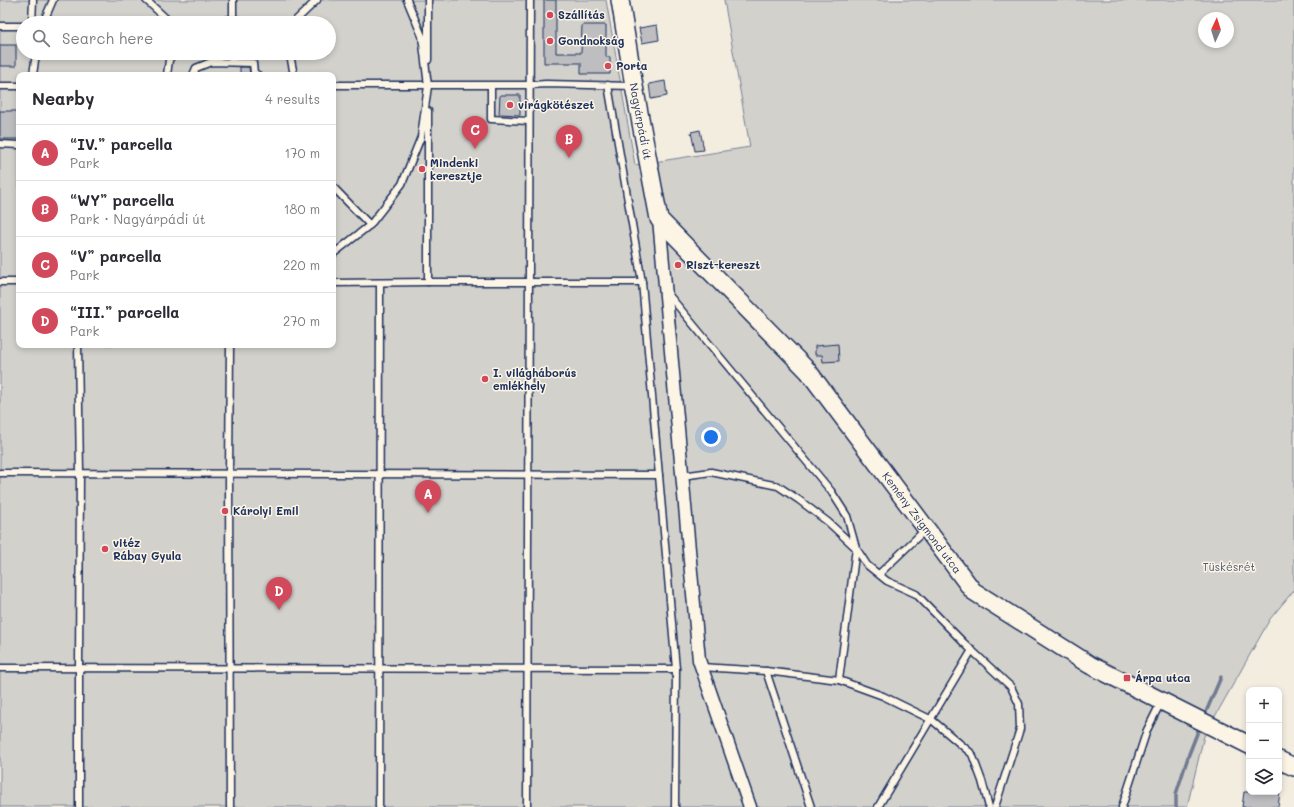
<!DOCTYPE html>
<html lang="en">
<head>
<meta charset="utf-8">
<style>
	body { margin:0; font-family:Mali,sans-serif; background:#f7f7f7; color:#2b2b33 }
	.controls { position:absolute; right:12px; bottom:12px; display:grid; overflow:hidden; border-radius:8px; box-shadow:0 2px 6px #0003 }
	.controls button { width:36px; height:36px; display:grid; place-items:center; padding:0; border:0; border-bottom:1px solid #e1e1e2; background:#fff; color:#2b2b33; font:20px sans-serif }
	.compass { position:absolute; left:1198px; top:12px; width:36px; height:36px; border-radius:50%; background:#fff; box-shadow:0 2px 6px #0003; rotate:4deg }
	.you { position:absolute; left:711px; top:437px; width:14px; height:14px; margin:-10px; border:3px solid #fff; border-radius:50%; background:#1a73e8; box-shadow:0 0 0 6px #1a73e833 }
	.badge { display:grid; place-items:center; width:26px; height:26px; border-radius:50%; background:#d1495b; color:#fff; font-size:13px; font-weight:700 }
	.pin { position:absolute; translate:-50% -33px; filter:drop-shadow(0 1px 2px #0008) }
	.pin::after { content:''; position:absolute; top:21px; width:14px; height:12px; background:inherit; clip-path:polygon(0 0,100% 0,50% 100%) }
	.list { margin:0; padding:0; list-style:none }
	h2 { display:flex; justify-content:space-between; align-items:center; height:52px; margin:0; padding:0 16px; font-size:17px }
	h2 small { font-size:13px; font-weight:400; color:#7c7c81 }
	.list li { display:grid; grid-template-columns:26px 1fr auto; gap:12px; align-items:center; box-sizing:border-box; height:56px; padding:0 16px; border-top:1px solid #e1e1e2 }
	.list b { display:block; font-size:15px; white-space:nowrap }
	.list p { margin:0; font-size:13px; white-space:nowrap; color:#7c7c81 }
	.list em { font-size:13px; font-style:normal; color:#7c7c81 }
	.icon { flex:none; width:22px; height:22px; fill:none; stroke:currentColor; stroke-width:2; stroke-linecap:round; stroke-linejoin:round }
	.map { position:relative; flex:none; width:1294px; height:807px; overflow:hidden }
	.search { position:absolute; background:#fff; box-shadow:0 2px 6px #0003; left:16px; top:16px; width:320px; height:44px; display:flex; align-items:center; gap:10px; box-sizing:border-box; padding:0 14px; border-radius:22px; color:#7c7c81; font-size:15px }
	.panel { position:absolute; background:#fff; box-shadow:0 2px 6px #0003; left:16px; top:72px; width:320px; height:276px; border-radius:8px }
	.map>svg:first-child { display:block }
	.green { fill:#d3d1cc; stroke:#778095; fill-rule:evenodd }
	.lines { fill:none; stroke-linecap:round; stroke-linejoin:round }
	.stream { stroke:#707a91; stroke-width:3.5 }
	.building { fill:#bebec0; stroke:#1b2f5e }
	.lane-casing { stroke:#1b2f5e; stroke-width:9 }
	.street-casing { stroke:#1b2f5e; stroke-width:15 }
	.secondary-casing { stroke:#1b2f5e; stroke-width:20 }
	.lane { stroke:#fcf5e5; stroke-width:6 }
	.street { stroke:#fcf5e5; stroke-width:12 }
	.secondary { stroke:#fcf5e5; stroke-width:17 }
	.poi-dot { fill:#d1495b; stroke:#fcf5e5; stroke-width:1.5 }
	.labels { text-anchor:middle; stroke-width:3; stroke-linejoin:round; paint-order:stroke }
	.poi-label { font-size:11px; font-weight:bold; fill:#1b2f5e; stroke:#fcf5e5; text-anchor:start }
	.street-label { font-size:11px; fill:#1b2f5e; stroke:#fcf5e5 }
	.park-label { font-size:11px; fill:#49587a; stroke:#fcf5e5 }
</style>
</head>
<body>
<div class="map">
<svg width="1294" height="807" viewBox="0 0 1294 807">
	<rect width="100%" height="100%" fill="#f3ede0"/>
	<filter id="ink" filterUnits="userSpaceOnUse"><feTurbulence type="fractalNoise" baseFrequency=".025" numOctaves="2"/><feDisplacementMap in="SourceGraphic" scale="8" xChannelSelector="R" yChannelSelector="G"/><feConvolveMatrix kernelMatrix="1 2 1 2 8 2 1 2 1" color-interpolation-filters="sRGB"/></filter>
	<g filter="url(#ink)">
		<path class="green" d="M0,0H606L635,165L750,147L724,0H1294V590L1270,619L1204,736L1187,807H0ZM1204,18H1228V42H1204ZM23,23H329V53H23ZM19,75H333V345H19Z"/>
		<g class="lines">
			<g class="stream">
				<polyline points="1206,712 1221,677"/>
				<polyline points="1176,807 1176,794 1189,754 1198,731"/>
			</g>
		</g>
		<g class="building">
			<polygon points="544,0 556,0 556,53 581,53 582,25 606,25 606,57 610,57 610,74 581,74 581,63 544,63"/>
			<polygon points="657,25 659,40 642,43 639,28"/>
			<rect x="0" y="45" width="16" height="21"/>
			<polygon points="240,67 249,67 250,75 240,75"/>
			<polygon points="665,81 667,96 651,99 649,84"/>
			<polygon points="500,95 520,95 520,115 499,114"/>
			<rect x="0" y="111" width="19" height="28"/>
			<polygon points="700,130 704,150 695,151 691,132"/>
			<polygon points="838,344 839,361 823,362 822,355 815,355 815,346"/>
			<polygon points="1244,792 1280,792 1278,807 1242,807"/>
		</g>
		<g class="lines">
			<g class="lane-casing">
				<g id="lane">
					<polyline points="146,0 171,23"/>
					<polyline points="233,0 233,22"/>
					<polyline points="428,0 428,60"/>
					<polyline points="32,23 33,0"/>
					<polyline points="43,23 53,0"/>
					<polyline points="207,23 233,19 250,23"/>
					<polyline points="293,23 317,0"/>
					<polyline points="0,26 23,26"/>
					<polyline points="286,53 291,60 294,75"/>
					<polyline points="232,62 232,53"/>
					<polyline points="33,75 36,53"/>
					<polyline points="167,75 169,60 174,53"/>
					<polyline points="193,75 196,68 211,62 253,63 254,73 258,75"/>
					<polyline points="333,85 530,85 546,84 633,86"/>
					<polyline points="608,85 642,282 676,669 675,807"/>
					<polyline points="0,86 19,86"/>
					<polyline points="491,86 491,119 529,121"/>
					<polyline points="0,144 19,145"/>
					<polyline points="333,187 370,225"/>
					<polyline points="333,254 370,225 402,184 421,137 428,86 422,36 407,0"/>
					<polyline points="0,282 19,282"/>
					<polyline points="428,282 428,111"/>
					<polyline points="333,283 428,282 642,282"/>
					<polyline points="668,294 831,491 847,516 856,548 867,565 887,581 916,594 964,643 1011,687 1019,704 1020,729 995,807"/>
					<polyline points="78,345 80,473 79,668 79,807"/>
					<polyline points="0,473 659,475"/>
					<polyline points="682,476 711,472 778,486 799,500 828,522 856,548 839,680"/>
					<polyline points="879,574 925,530"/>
					<polyline points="701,667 766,671 839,680 883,696 932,720 972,754 982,781 989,807"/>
					<polyline points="0,668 676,669"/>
					<polyline points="766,671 811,807"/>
					<polyline points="230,807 229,474 230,345"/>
					<polyline points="379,807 380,283"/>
					<polyline points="527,807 530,0"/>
					<polyline points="878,807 972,650"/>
					<polyline points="1122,807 1147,730 1161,702"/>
				</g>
			</g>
			<g class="street-casing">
				<polyline id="street" points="659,219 699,660 750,807"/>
			</g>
			<g class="secondary-casing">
				<g id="secondary">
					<path id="s1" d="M620,0L634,86L659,219L808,371L973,591L1090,665L1249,745"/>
					<polyline points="1279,760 1294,767"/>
				</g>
			</g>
			<use href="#lane" class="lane"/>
			<use href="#street" class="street"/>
			<use href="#secondary" class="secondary"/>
		</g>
	</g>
	<g class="poi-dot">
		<circle cx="550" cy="15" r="4"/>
		<circle cx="550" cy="41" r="4"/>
		<circle cx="608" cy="66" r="4"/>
		<circle cx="510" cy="105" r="4"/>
		<circle cx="422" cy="169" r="4"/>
		<circle cx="678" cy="265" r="4"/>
		<circle cx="485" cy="379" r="4"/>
		<circle cx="225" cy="511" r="4"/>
		<circle cx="105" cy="549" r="4"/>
		<rect x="1123" y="674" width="8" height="8" rx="2"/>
	</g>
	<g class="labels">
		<g class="poi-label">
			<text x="558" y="19">Szállítás</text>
			<text x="558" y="45">Gondnokság</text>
			<text x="616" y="70">Porta</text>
			<text x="518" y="109">virágkötészet</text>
			<text x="430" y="167">Mindenki<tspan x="430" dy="13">keresztje</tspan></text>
			<text x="686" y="269">Riszt-kereszt</text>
			<text x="493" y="377">I. világháborús<tspan x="493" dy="13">emlékhely</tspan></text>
			<text x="233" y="515">Károlyi Emil</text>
			<text x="113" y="547">vitéz<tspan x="113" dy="13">Rábay Gyula</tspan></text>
			<text x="1135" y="682">Árpa utca</text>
		</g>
		<g class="street-label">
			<text dy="4" stroke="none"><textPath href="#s1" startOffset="123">Nagyárpádi út</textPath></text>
			<text dy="4" stroke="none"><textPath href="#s1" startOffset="625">Kemény Zsigmond utca</textPath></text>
		</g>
		<g class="park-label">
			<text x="1229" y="571">Tüskésrét</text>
		</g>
	</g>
</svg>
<div class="controls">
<button>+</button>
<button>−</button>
<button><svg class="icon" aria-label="layers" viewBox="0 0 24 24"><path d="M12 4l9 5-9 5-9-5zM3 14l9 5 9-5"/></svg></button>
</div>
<svg class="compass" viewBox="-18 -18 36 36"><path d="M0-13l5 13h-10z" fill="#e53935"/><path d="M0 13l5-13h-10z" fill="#7c7c81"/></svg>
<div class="you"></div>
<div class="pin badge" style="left:428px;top:513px">A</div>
<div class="pin badge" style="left:569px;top:158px">B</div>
<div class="pin badge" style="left:475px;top:149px">C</div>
<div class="pin badge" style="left:279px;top:610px">D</div>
<div class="search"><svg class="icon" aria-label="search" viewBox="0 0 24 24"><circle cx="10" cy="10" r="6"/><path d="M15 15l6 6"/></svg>Search here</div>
<section class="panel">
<h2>Nearby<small>4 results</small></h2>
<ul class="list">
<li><span class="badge">A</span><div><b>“IV.” parcella</b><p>Park</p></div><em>170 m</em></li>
<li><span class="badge">B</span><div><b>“WY” parcella</b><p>Park · Nagyárpádi út</p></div><em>180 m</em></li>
<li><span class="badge">C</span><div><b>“V” parcella</b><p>Park</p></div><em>220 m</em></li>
<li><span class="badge">D</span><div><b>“III.” parcella</b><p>Park</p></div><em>270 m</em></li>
</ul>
</section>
</div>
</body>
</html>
